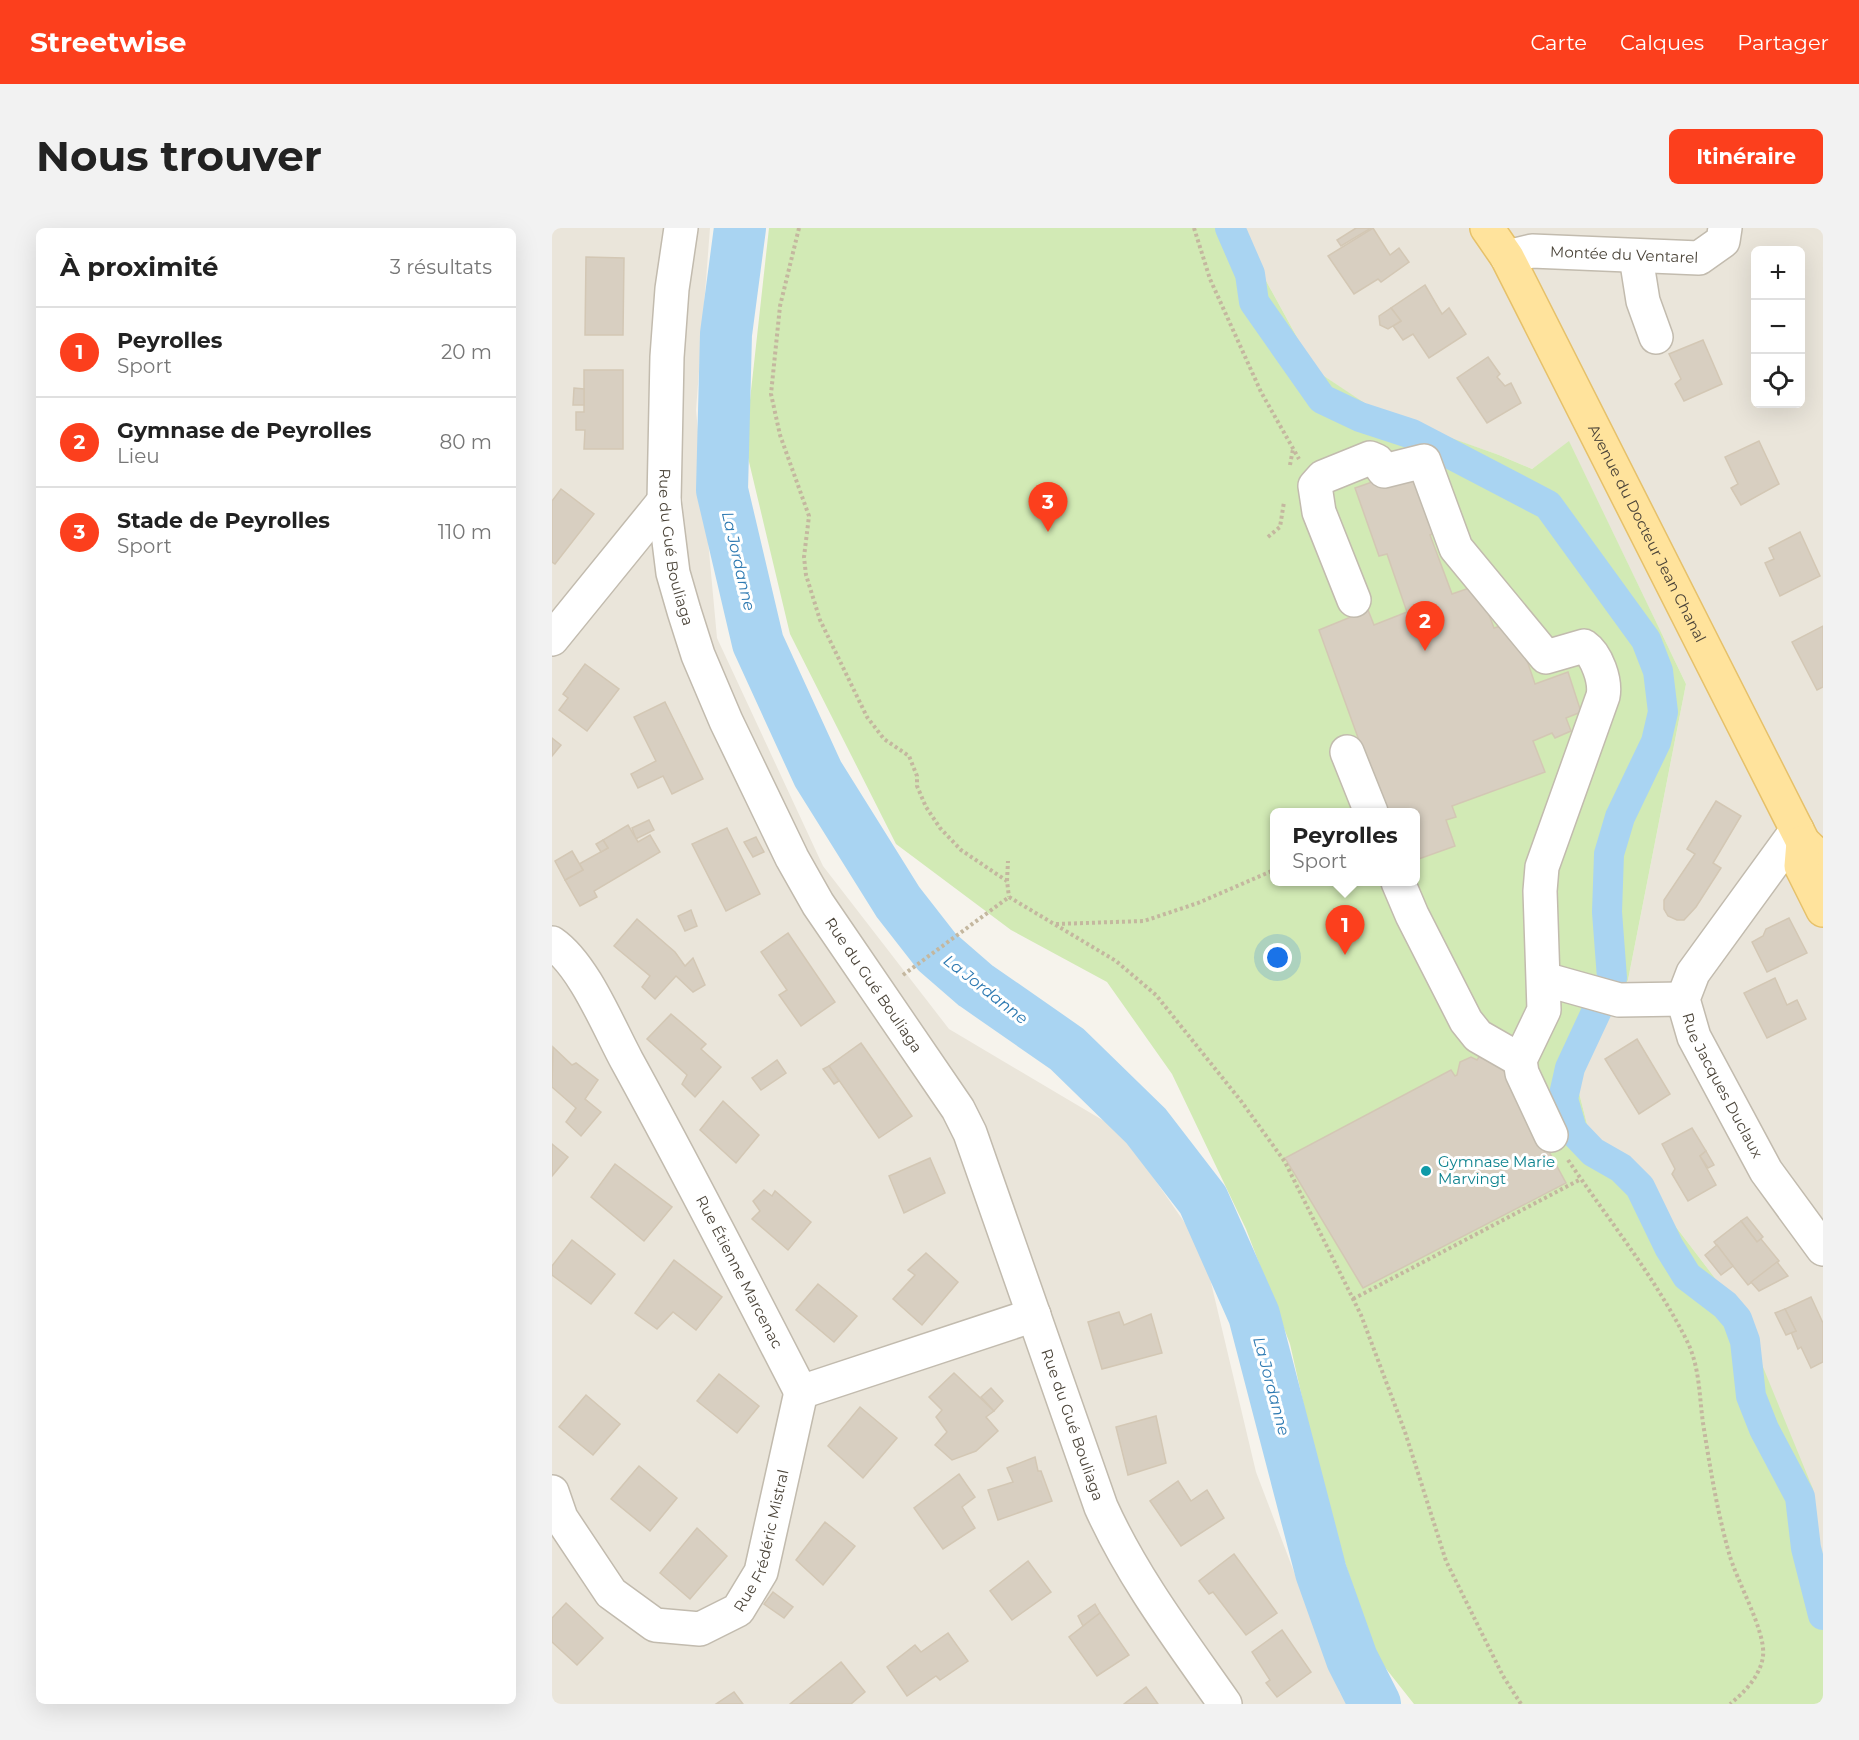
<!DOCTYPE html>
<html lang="fr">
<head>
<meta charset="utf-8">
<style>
	body { margin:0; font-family:Montserrat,sans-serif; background:#f2f2f2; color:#222 }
	.controls { position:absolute; right:18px; top:18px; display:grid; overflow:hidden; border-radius:9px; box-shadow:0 6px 24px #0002 }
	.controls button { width:54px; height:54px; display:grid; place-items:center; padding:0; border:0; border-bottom:2px solid #e0e0e0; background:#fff; color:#222; font:30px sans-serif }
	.you { position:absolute; left:726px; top:730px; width:21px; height:21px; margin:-15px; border:4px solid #fff; border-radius:50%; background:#1a73e8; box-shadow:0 0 0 9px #1a73e833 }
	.badge { display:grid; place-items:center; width:39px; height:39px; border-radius:50%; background:#fc3f1d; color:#fff; font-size:20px; font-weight:700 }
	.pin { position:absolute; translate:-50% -50px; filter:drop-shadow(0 2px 3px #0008) }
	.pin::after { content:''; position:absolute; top:32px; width:21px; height:18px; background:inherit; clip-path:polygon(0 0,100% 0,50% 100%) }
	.popup { position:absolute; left:718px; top:580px; width:150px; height:78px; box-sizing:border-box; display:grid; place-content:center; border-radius:9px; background:#fff; filter:drop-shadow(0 2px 4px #0005); font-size:20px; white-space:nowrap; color:#767676 }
	.popup b { font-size:22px; color:#222 }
	.popup::after { content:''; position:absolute; left:50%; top:100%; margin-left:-12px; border:12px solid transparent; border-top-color:#fff }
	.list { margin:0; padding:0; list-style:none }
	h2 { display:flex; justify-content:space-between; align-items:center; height:78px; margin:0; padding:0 24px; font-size:26px }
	h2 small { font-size:20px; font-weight:400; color:#767676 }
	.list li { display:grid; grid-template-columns:39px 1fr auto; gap:18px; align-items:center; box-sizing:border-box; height:90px; padding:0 24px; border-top:2px solid #e0e0e0 }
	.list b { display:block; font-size:22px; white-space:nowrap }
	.list p { margin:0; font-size:20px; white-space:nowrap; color:#767676 }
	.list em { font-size:20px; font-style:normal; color:#767676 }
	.icon { flex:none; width:33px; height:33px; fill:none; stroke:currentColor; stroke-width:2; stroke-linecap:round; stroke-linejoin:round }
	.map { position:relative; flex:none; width:1271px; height:1476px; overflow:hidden; border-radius:9px }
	header { display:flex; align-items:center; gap:36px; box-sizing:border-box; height:84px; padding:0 30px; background:#fc3f1d; color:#fff }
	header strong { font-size:28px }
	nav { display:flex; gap:33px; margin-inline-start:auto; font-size:21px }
	.intro { display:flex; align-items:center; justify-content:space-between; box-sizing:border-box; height:144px; padding:0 36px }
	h1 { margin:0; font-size:42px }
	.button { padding:15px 27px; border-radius:9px; background:#fc3f1d; color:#fff; font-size:21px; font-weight:700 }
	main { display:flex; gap:36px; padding:0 36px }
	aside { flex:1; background:#fff; border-radius:9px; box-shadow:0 6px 24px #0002 }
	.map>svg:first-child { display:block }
	.residential { fill:#eae5da; fill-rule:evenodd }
	.green { fill:#d2eab5; fill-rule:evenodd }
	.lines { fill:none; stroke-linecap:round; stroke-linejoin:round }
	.canal { stroke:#a9d4f2; stroke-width:30 }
	.river { stroke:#a9d4f2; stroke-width:52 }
	.building { fill:#d8cfc1; stroke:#d3c7b4; stroke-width:1.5 }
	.minor-casing { stroke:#c2bbae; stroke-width:36 }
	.major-casing { stroke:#e6c16a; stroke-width:36 }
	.path { stroke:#c4b79f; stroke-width:4; stroke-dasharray:3 3; stroke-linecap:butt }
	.minor { stroke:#fff; stroke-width:33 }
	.major { stroke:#ffe39c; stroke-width:33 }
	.culture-dot { fill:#0f9aa8; stroke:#fff; stroke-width:2 }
	.labels { text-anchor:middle; stroke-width:6; stroke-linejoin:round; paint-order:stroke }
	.street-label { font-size:15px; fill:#4b4439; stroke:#fff }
	.culture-label { font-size:15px; fill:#0d838f; stroke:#fff; text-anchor:start }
	.water-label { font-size:16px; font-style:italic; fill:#2e7ab2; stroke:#fff }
</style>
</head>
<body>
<header>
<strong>Streetwise</strong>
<nav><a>Carte</a><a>Calques</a><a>Partager</a></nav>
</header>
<div class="intro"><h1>Nous trouver</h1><a class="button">Itinéraire</a></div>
<main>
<aside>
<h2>À proximité<small>3 résultats</small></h2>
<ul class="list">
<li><span class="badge">1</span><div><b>Peyrolles</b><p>Sport</p></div><em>20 m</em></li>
<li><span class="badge">2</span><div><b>Gymnase de Peyrolles</b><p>Lieu</p></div><em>80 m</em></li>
<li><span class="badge">3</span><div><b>Stade de Peyrolles</b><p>Sport</p></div><em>110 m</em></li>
</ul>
</aside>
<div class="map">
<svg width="1271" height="1476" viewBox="0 0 1271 1476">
	<rect width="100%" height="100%" fill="#f6f3ec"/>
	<g class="residential">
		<polygon points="0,0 158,0 144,182 165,410 271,638 397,801 569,903 651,1021 704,1244 788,1465 797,1476 0,1476"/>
		<path d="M685,0H1271V1359L1188,1083L1082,944L1036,900L1024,853L1076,752L1134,456L1017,214L980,241L947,227L826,185L763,142ZM1204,22H1248V176H1204Z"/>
	</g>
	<path class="green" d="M217,0H685L763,142L826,184L947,227L980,241L1017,213L1134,456L1076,752L1024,853L1036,900L1082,944L1188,1083L1261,1261L1271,1359V1476H862L824,1428L775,1280L738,1116L694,1001L620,846L555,754L459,702L344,616L238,406L193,217ZM722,584H864V654H722Z"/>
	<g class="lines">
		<polyline class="canal" points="678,0 698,46 702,74 770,171 808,189 860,206 996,277 1094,412 1106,443 1111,484 1104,514 1068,589 1057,626 1055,684 1060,750 1018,840 1011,871 1020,902 1041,924 1069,940 1088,959 1117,1019 1135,1048 1173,1077 1185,1091 1193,1113 1199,1168 1212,1201 1248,1269 1254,1320 1271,1387"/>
		<polyline class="river" points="188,0 174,106 170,262 206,415 266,546 346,674 385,724 423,757 515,821 594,898 651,972 702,1087 769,1344 800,1431 823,1476"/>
	</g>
	<g class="building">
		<polygon points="804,0 819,0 789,18 785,12"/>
		<polygon points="821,0 838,27 847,20 857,34 829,54 826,51 802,66 776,28"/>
		<polygon points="34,29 72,30 71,107 33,107"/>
		<polygon points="873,57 890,86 897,80 914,106 877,130 861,106 851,112 841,98 849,93 839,80"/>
		<polygon points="839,80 849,93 836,101 828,97 827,88"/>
		<polygon points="1151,112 1170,156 1132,173 1123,156 1129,151 1117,126"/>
		<polygon points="936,129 948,146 945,149 953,158 959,155 969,175 935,195 905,150"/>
		<polygon points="32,142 71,142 71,221 32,221 33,202 24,202 24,184 32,184"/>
		<polygon points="22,160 32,161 32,177 21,177"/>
		<polygon points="1207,213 1227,256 1189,277 1179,260 1186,256 1173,229"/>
		<polygon points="869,237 892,302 878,307 900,366 926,357 942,400 962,394 983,456 1016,444 1029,484 1014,490 1019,503 1003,510 1000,505 981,513 993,544 900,578 904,589 894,592 903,618 864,632 864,584 833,584 767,402 816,382 822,397 855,384 835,326 827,328 803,260"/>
		<polygon points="9,261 42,286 3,336 0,334 0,273"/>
		<polygon points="1248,304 1268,348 1228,368 1213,335 1222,331 1217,320"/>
		<polygon points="1271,398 1271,459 1265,462 1240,414"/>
		<polygon points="33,436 67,461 35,503 7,482 16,470 11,466"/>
		<polygon points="113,474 151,551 120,566 111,548 86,560 79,546 104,533 82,489"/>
		<polygon points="0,510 9,517 0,528"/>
		<polygon points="1164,573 1189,588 1161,635 1169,640 1144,679 1132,692 1125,692 1116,688 1112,681 1112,672 1143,626 1135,621"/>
		<polygon points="97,592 102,602 84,611 80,600"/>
		<polygon points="76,597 86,614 98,607 108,624 42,663 45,669 28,678 13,652 31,642 27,636 56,620 51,612"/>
		<polygon points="175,600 208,666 174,683 140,616"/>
		<polygon points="204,609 212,624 201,629 192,614"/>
		<polygon points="51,612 56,620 49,624 44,616"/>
		<polygon points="20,623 31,642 13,652 3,633"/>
		<polygon points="139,682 145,698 133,703 126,688"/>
		<polygon points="1237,690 1255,725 1215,744 1200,714 1211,708 1214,701"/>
		<polygon points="85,691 123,724 133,738 141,730 153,757 141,764 124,748 103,771 90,759 98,748 62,718"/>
		<polygon points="236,705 283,774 249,798 227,767 235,762 209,724"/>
		<polygon points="1223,750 1235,777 1245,772 1254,791 1215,810 1192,765"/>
		<polygon points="119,786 154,816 149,821 169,839 143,869 130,856 135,847 95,811"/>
		<polygon points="1085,811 1118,866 1087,886 1053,831"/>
		<polygon points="309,815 360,888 327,910 277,838"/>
		<polygon points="1,819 20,837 24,835 46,852 33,871 49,884 29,908 14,894 24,880 0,859"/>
		<polygon points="931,823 950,837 1014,955 811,1060 733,930 899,842 903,848 905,847 908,834 919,829 925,832"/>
		<polygon points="225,832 234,845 209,862 200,850"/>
		<polygon points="277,838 287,853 282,856 271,841"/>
		<polygon points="171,873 207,907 184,935 148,902"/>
		<polygon points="1140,900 1154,923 1148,928 1164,957 1136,973 1120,946 1123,941 1110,916"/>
		<polygon points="0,916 16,929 0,948"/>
		<polygon points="1154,923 1162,937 1156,940 1148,928"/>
		<polygon points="378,930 393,965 352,985 337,948"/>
		<polygon points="63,936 120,979 92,1013 39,969"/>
		<polygon points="212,962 220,968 223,963 259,994 236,1022 200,991 208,983 201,973"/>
		<polygon points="1195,989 1211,1009 1205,1014 1189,993"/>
		<polygon points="1189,993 1205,1014 1209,1011 1227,1033 1196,1057 1162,1014"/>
		<polygon points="20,1012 63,1046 39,1076 0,1047 0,1038"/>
		<polygon points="1165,1017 1181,1038 1169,1047 1153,1027"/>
		<polygon points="374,1025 406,1054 370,1097 341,1071 363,1047 356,1042"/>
		<polygon points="122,1032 170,1069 144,1102 121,1084 105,1101 83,1085"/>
		<polygon points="1225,1034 1236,1048 1207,1063 1199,1054"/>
		<polygon points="266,1056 305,1088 282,1114 244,1082"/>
		<polygon points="1259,1069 1271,1095 1271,1134 1259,1140 1249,1119 1246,1121 1239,1104 1244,1103 1233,1081"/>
		<polygon points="1233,1081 1244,1103 1234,1107 1223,1085"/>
		<polygon points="567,1084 572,1097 599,1086 610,1125 550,1141 536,1094"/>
		<polygon points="402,1145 442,1183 434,1189 446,1203 424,1223 400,1232 383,1217 395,1204 384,1189 390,1182 377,1169"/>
		<polygon points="167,1146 207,1178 185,1205 145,1173"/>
		<polygon points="439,1160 451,1173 442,1183 429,1169"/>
		<polygon points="34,1167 68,1196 41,1227 7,1199"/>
		<polygon points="308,1179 345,1210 311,1250 276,1218"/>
		<polygon points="604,1188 614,1235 576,1247 564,1199"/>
		<polygon points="483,1229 486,1243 489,1243 500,1273 446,1292 436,1262 461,1254 455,1240"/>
		<polygon points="87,1238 125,1270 98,1303 59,1271"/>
		<polygon points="407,1246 423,1269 410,1279 423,1300 391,1321 362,1280"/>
		<polygon points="626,1253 639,1273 655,1262 672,1290 629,1318 598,1273"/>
		<polygon points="273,1294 303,1318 271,1357 244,1332"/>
		<polygon points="145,1300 175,1328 138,1371 108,1345"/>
		<polygon points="682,1326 725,1385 694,1407 661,1364 657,1366 647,1353"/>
		<polygon points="476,1333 499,1364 460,1392 438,1363"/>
		<polygon points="221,1364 241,1379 232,1390 212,1376"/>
		<polygon points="14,1375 51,1410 25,1437 0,1414 0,1390"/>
		<polygon points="543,1376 548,1385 531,1398 526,1388"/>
		<polygon points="548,1385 577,1427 545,1448 517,1409"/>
		<polygon points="730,1402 759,1444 725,1469 714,1455 718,1452 700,1424"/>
		<polygon points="396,1405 416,1433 388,1452 384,1448 355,1468 335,1439 363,1417 369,1424"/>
		<polygon points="289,1434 313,1464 299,1476 238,1476"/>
		<polygon points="594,1459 606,1476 572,1476"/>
		<polygon points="182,1464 191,1476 164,1476"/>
	</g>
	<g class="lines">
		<g class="minor-casing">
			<g id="minor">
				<path id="s1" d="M129,0L120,61L115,129L112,273L121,345L132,383L146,427L174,493L240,630L266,676L406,881L418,905L549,1279C581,1350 629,1413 673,1476"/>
				<path id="s2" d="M955,29L980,23L1147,30L1171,13L1173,0"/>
				<polyline points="1084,29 1091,73 1104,109"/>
				<path d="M802,372L767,284L763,258L771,249L818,230L825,233L832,243L872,233L904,320L994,429L1032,418C1045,427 1054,453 1051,468L990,639L988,663L992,782L968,832L970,845L999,907"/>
				<polyline points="0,411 112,273"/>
				<polyline points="795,524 819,584"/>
				<path id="s3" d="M1245,602L1141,745L1131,771L1142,809L1214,943L1271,1021"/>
				<polyline points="846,654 860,687 914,793 926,808 968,832"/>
				<path id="s4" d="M0,715C32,737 56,798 75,833C135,942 192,1053 249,1164L482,1087"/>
				<polyline points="992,751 1067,772 1131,771"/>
				<path id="s5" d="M0,1264L9,1290L59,1365L103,1397L148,1401L186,1382L209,1344L249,1164"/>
			</g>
		</g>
		<g class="major-casing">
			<g id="major">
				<path id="s6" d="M935,0L955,29L1251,614L1271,633"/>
				<polyline points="1251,614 1249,638 1271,682"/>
			</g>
		</g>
		<g class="path">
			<polyline points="247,0 228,78 219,166 228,207 257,288 252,329 254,347 268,392 315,489 332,511 357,528 365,548 365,558 374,579 388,600 409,622 455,653 457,669"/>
			<polyline points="642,0 658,51 709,164 747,231"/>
			<polyline points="738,237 741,221"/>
			<polyline points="716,309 728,299 732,274"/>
			<polyline points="455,653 456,633"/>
			<polyline points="457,669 564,733 604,767 689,873 733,934 809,1087 853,1204 894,1333 951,1448 969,1476"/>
			<polyline points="504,696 592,693 646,675 722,642"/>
			<polyline points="351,747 457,669"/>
			<path d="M1016,932C1056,991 1102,1048 1134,1111C1148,1138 1147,1167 1151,1195C1158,1239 1165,1283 1177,1325C1184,1352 1214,1403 1211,1428C1209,1447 1192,1465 1178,1476"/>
			<polyline points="801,1071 1029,951"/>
		</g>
		<use href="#minor" class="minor"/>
		<use href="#major" class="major"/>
	</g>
	<circle class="culture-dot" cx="874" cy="943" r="6"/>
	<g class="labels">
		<g class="street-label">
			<text dy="5" stroke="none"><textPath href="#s2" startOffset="118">Montée du Ventarel</textPath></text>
			<text dy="5" stroke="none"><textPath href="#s6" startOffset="345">Avenue du Docteur Jean Chanal</textPath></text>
			<text dy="5" stroke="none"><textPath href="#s1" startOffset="321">Rue du Gué Bouliaga</textPath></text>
			<text dy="5" stroke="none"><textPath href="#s1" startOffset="807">Rue du Gué Bouliaga</textPath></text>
			<text dy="5" stroke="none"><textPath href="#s3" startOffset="300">Rue Jacques Duclaux</textPath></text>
			<text dy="5" stroke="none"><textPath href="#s4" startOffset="380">Rue Étienne Marcenac</textPath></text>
			<text dy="5" stroke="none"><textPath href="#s1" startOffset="1293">Rue du Gué Bouliaga</textPath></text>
			<text dy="5" stroke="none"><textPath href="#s5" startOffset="334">Rue Frédéric Mistral</textPath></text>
		</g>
		<g class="culture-label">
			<text x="886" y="939">Gymnase Marie<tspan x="886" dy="17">Marvingt</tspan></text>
		</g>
		<g class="water-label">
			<text transform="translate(187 333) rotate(77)" y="6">La Jordanne</text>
			<text transform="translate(434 761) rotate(38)" y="6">La Jordanne</text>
			<text transform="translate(720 1158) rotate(75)" y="6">La Jordanne</text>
		</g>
	</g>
</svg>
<div class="controls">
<button>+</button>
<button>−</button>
<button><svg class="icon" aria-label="locate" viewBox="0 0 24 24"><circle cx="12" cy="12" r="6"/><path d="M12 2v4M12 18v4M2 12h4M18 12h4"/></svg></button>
</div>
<div class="you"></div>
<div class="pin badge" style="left:793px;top:727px">1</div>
<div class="popup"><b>Peyrolles</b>Sport</div>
<div class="pin badge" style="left:873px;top:423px">2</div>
<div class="pin badge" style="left:496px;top:304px">3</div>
</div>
</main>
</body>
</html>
